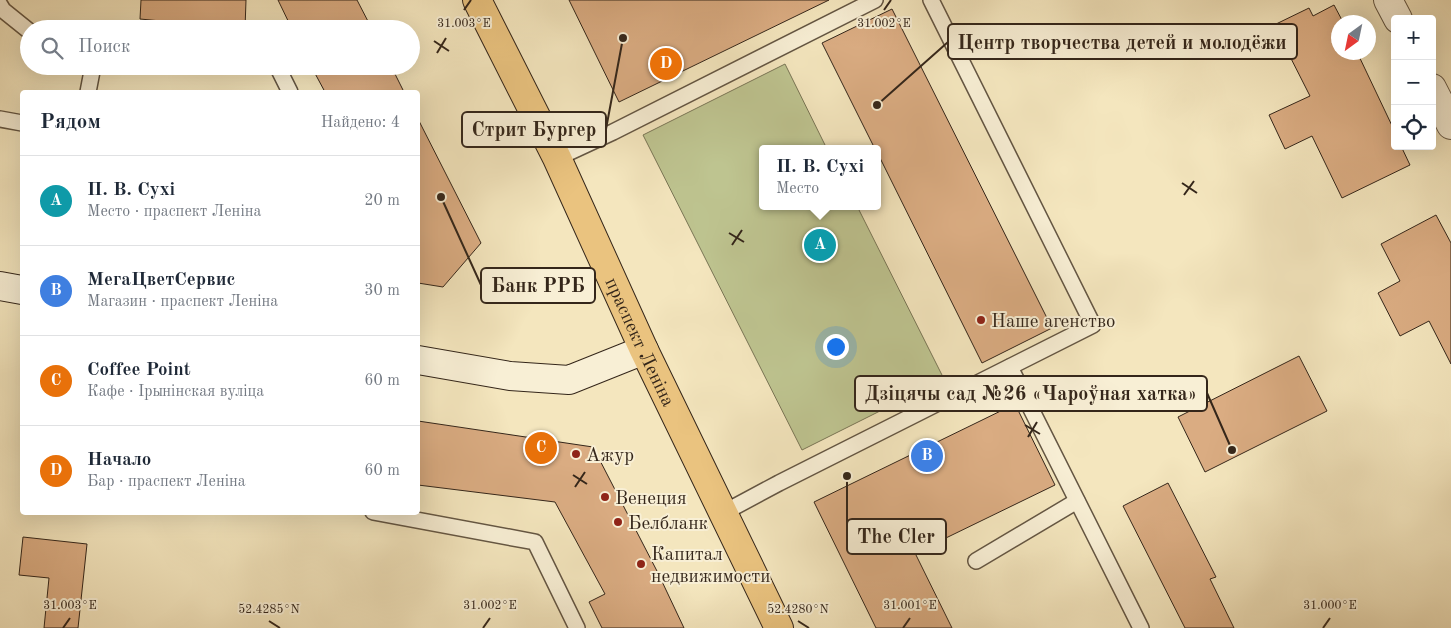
<!DOCTYPE html>
<html lang="ru">
<head>
<meta charset="utf-8">
<style>
	body { margin:0; font-family:"Old Standard TT",serif; background:#f6f6f7; color:#1f2937 }
	.controls { position:absolute; right:15px; top:15px; display:grid; overflow:hidden; border-radius:5px; box-shadow:0 5px 20px #0002 }
	.controls button { width:45px; height:45px; display:grid; place-items:center; padding:0; border:0; border-bottom:1px solid #e0e1e3; background:#fff; color:#1f2937; font:25px sans-serif }
	.compass { position:absolute; left:1331px; top:15px; width:45px; height:45px; border-radius:50%; background:#fff; box-shadow:0 5px 20px #0002; rotate:213deg }
	.you { position:absolute; left:835px; top:346px; width:18px; height:18px; margin:-12px; border:4px solid #fff; border-radius:50%; background:#1a73e8; box-shadow:0 0 0 8px #1a73e833 }
	.badge { display:grid; place-items:center; width:32px; height:32px; border-radius:50%; background:#111827; color:#fff; font-size:16px; font-weight:700 }
	.pin { position:absolute; translate:-50% -50%; border:2px solid #fff; box-shadow:0 1px 5px #0006 }
	.popup { position:absolute; left:759px; top:145px; width:122px; height:65px; box-sizing:border-box; display:grid; place-content:center; border-radius:5px; background:#fff; filter:drop-shadow(0 1px 4px #0005); font-size:16px; white-space:nowrap; color:#747a83 }
	.popup b { font-size:19px; color:#1f2937 }
	.popup::after { content:''; position:absolute; left:50%; top:100%; margin-left:-10px; border:10px solid transparent; border-top-color:#fff }
	.list { margin:0; padding:0; list-style:none }
	h2 { display:flex; justify-content:space-between; align-items:center; height:65px; margin:0; padding:0 20px; font-size:21px }
	h2 small { font-size:16px; font-weight:400; color:#747a83 }
	.list li { display:grid; grid-template-columns:32px 1fr auto; gap:15px; align-items:center; box-sizing:border-box; height:90px; padding:0 20px; border-top:1px solid #e0e1e3 }
	.list b { display:block; font-size:19px; white-space:nowrap }
	.list p { margin:0; font-size:16px; white-space:nowrap; color:#747a83 }
	.list em { font-size:16px; font-style:normal; color:#747a83 }
	.icon { flex:none; width:28px; height:28px; fill:none; stroke:currentColor; stroke-width:2; stroke-linecap:round; stroke-linejoin:round }
	.map { position:relative; flex:none; width:1451px; height:628px; overflow:hidden }
	.search { position:absolute; background:#fff; box-shadow:0 5px 20px #0002; left:20px; top:20px; width:400px; height:55px; display:flex; align-items:center; gap:12px; box-sizing:border-box; padding:0 18px; border-radius:28px; color:#747a83; font-size:19px }
	.panel { position:absolute; background:#fff; box-shadow:0 5px 20px #0002; left:20px; top:90px; width:400px; height:425px; border-radius:5px }
	.map>svg:first-child { display:block }
	.green { fill:#bec490; stroke:#797555 }
	.building { fill:#daac82; stroke:#34261a }
	.lines { fill:none; stroke-linecap:round; stroke-linejoin:round }
	.lane-casing { stroke:#645643; stroke-width:18 }
	.street-casing { stroke:#645643; stroke-width:30 }
	.secondary-casing { stroke:#34261a; stroke-width:30 }
	.primary-casing { stroke:#34261a; stroke-width:30 }
	.lane { stroke:#f8efd5; stroke-width:15 }
	.street { stroke:#f8efd5; stroke-width:28 }
	.secondary { stroke:#f8efd5; stroke-width:28 }
	.primary { stroke:#eac37f; stroke-width:28 }
	.ticks { fill:none; stroke:#34261a; stroke-width:2 }
	.poi-dot { fill:#8f2418; stroke:#f8efd5; stroke-width:2 }
	.labels { text-anchor:middle; stroke-width:4; stroke-linejoin:round; paint-order:stroke }
	.poi-label { font-size:19px; fill:#34261a; stroke:#f8efd5; text-anchor:start }
	.street-label { font-size:19px; fill:#34261a; stroke:#f8efd5 }
	.ticks-label { font-size:12px; text-anchor:middle; fill:#34261a; stroke:#f8efd5; stroke-width:4; stroke-linejoin:round; paint-order:stroke }
	.leader { fill:none; stroke:#34261a; stroke-width:2 }
	.callout-dot { fill:#34261a; stroke:#f8efd5; stroke-width:2 }
	.callout { fill:#f8efd5; stroke:#34261a; stroke-width:2 }
	.callout-label { font-size:20px; text-anchor:middle; font-weight:bold; fill:#34261a }
</style>
</head>
<body>
<div class="map">
<svg width="1451" height="628" viewBox="0 0 1451 628">
	<rect width="100%" height="100%" fill="#f4e6be"/>
	<filter id="stains"><feTurbulence type="fractalNoise" baseFrequency=".004" numOctaves="4"/><feColorMatrix values="0 0 0 0 .2 0 0 0 0 .09 0 0 0 0 .02 0 0 0 .5 -.17"/></filter>
	<radialGradient id="worn" r=".72"><stop offset=".6" stop-color="#630" stop-opacity="0"/><stop offset="1" stop-color="#630" stop-opacity=".3"/></radialGradient>
	<polygon class="green" points="785,64 827,149 762,149 762,206 857,206 944,379 802,450 643,135"/>
	<g class="building">
		<polygon points="141,0 246,0 245,29 140,19"/>
		<polygon points="278,0 357,0 372,29 292,29"/>
		<polygon points="569,0 829,0 619,102"/>
		<polygon points="1334,5 1343,22 1338,22 1338,52 1357,52 1395,132 1395,146 1401,146 1410,165 1342,198 1312,136 1285,149 1269,115 1310,96 1274,25 1309,8 1313,16"/>
		<polygon points="892,9 1052,328 982,363 878,154 878,149 875,149 822,43"/>
		<polygon points="311,66 391,66 404,92 325,92"/>
		<polygon points="418,119 481,243 443,287 418,283"/>
		<polygon points="1436,215 1451,243 1451,364 1429,321 1400,336 1378,293 1400,281 1381,244"/>
		<polygon points="1299,356 1327,411 1205,472 1178,417"/>
		<polygon points="1015,404 1055,485 915,553 952,628 876,628 814,502"/>
		<polygon points="418,421 593,447 658,573 684,628 602,628 589,602 605,594 555,502 418,485"/>
		<polygon points="1168,483 1216,577 1210,579 1234,628 1185,628 1123,506"/>
		<polygon points="23,537 87,544 78,628 44,628 49,578 19,575"/>
	</g>
	<g class="lines">
		<g class="lane-casing">
			<g id="lane">
				<polyline points="0,5 3,10 29,31"/>
				<polyline points="277,66 290,92"/>
				<polyline points="88,92 93,66"/>
				<polyline points="0,119 22,123"/>
				<polyline points="557,158 613,132 875,0"/>
				<polyline points="1010,367 1141,628"/>
				<polyline points="373,512 535,542 577,628"/>
				<polyline points="723,513 779,483 1093,325 931,0"/>
				<polyline points="976,561 1077,501"/>
			</g>
		</g>
		<g class="street-casing">
			<g id="street">
				<polyline points="1388,0 1398,19"/>
				<polyline points="1432,88 1451,125"/>
			</g>
		</g>
		<g class="secondary-casing">
			<g id="secondary">
				<polyline points="0,286 22,290"/>
				<polyline points="418,360 510,376 569,380 644,350"/>
			</g>
		</g>
		<g class="primary-casing">
			<g id="primary">
				<path id="s1" d="M477,0L557,158L644,350L779,628"/>
			</g>
		</g>
		<use href="#lane" class="lane"/>
		<use href="#street" class="street"/>
		<use href="#secondary" class="secondary"/>
		<use href="#primary" class="primary"/>
	</g>
	<path class="ticks" d="M464,10L471,0M884,10L891,0M434,41L449,51M437,53L446,38M1182,183L1197,193M1184,195L1194,181M729,233L744,242M732,245L742,230M1025,425L1040,434M1028,437L1037,422M573,475L587,484M575,487L585,472M269,621L280,628M798,621L809,628M63,628L70,618M483,628L490,618M903,628L910,618M1323,628L1330,618"/>
	<g class="poi-dot">
		<circle cx="981" cy="320" r="5"/>
		<circle cx="576" cy="454" r="5"/>
		<circle cx="605" cy="497" r="5"/>
		<circle cx="618" cy="522" r="5"/>
		<circle cx="641" cy="564" r="5"/>
	</g>
	<g class="labels">
		<g class="poi-label">
			<text x="991" y="327">Наше агенство</text>
			<text x="586" y="461">Ажур</text>
			<text x="615" y="504">Венеция</text>
			<text x="628" y="529">Белбланк</text>
			<text x="651" y="560">Капитал<tspan x="651" dy="22">недвижимости</tspan></text>
		</g>
		<g class="street-label">
			<text dy="7" stroke="none"><textPath href="#s1" startOffset="379">праспект Леніна</textPath></text>
		</g>
	</g>
	<g class="ticks-label">
		<text x="464" y="27">31.003°E</text>
		<text x="884" y="27">31.002°E</text>
		<text x="70" y="609">31.003°E</text>
		<text x="490" y="609">31.002°E</text>
		<text x="910" y="609">31.001°E</text>
		<text x="1330" y="609">31.000°E</text>
		<text x="269" y="613">52.4285°N</text>
		<text x="798" y="613">52.4280°N</text>
	</g>
	<path class="leader" d="M877 105L948 42M623 38L606 129M441 197L481 285M1232 450L1207 393M847 476L847 536"/>
	<g class="callout-dot">
		<circle cx="877" cy="105" r="5"/>
		<circle cx="623" cy="38" r="5"/>
		<circle cx="441" cy="197" r="5"/>
		<circle cx="1232" cy="450" r="5"/>
		<circle cx="847" cy="476" r="5"/>
	</g>
	<g class="callout">
		<rect x="948" y="24" width="349" height="35" rx="5"/>
		<rect x="462" y="112" width="144" height="35" rx="5"/>
		<rect x="481" y="268" width="114" height="35" rx="5"/>
		<rect x="855" y="376" width="352" height="35" rx="5"/>
		<rect x="847" y="519" width="99" height="35" rx="5"/>
	</g>
	<g class="callout-label">
		<text x="1122" y="49">Центр творчества детей и молодёжи</text>
		<text x="534" y="136">Стрит Бургер</text>
		<text x="538" y="292">Банк РРБ</text>
		<text x="1031" y="400">Дзіцячы сад №26 «Чароўная хатка»</text>
		<text x="896" y="543">The Cler</text>
	</g>
	<rect width="100%" height="100%" filter="url(#stains)"/>
	<rect width="100%" height="100%" fill="url(#worn)"/>
</svg>
<div class="controls">
<button>+</button>
<button>−</button>
<button><svg class="icon" aria-label="locate" viewBox="0 0 24 24"><circle cx="12" cy="12" r="6"/><path d="M12 2v4M12 18v4M2 12h4M18 12h4"/></svg></button>
</div>
<svg class="compass" viewBox="-18 -18 36 36"><path d="M0-13l5 13h-10z" fill="#e53935"/><path d="M0 13l5-13h-10z" fill="#747a83"/></svg>
<div class="you"></div>
<div class="pin badge" style="left:820px;top:245px;background:#0f9aa8">A</div>
<div class="popup"><b>П. В. Сухі</b>Место</div>
<div class="pin badge" style="left:927px;top:456px;background:#3f7fe0">B</div>
<div class="pin badge" style="left:541px;top:448px;background:#e8710a">C</div>
<div class="pin badge" style="left:666px;top:64px;background:#e8710a">D</div>
<div class="search"><svg class="icon" aria-label="search" viewBox="0 0 24 24"><circle cx="10" cy="10" r="6"/><path d="M15 15l6 6"/></svg>Поиск</div>
<section class="panel">
<h2>Рядом<small>Найдено: 4</small></h2>
<ul class="list">
<li><span class="badge" style="background:#0f9aa8">A</span><div><b>П. В. Сухі</b><p>Место · праспект Леніна</p></div><em>20 m</em></li>
<li><span class="badge" style="background:#3f7fe0">B</span><div><b>МегаЦветСервис</b><p>Магазин · праспект Леніна</p></div><em>30 m</em></li>
<li><span class="badge" style="background:#e8710a">C</span><div><b>Coffee Point</b><p>Кафе · Ірынінская вуліца</p></div><em>60 m</em></li>
<li><span class="badge" style="background:#e8710a">D</span><div><b>Начало</b><p>Бар · праспект Леніна</p></div><em>60 m</em></li>
</ul>
</section>
</div>
</body>
</html>
